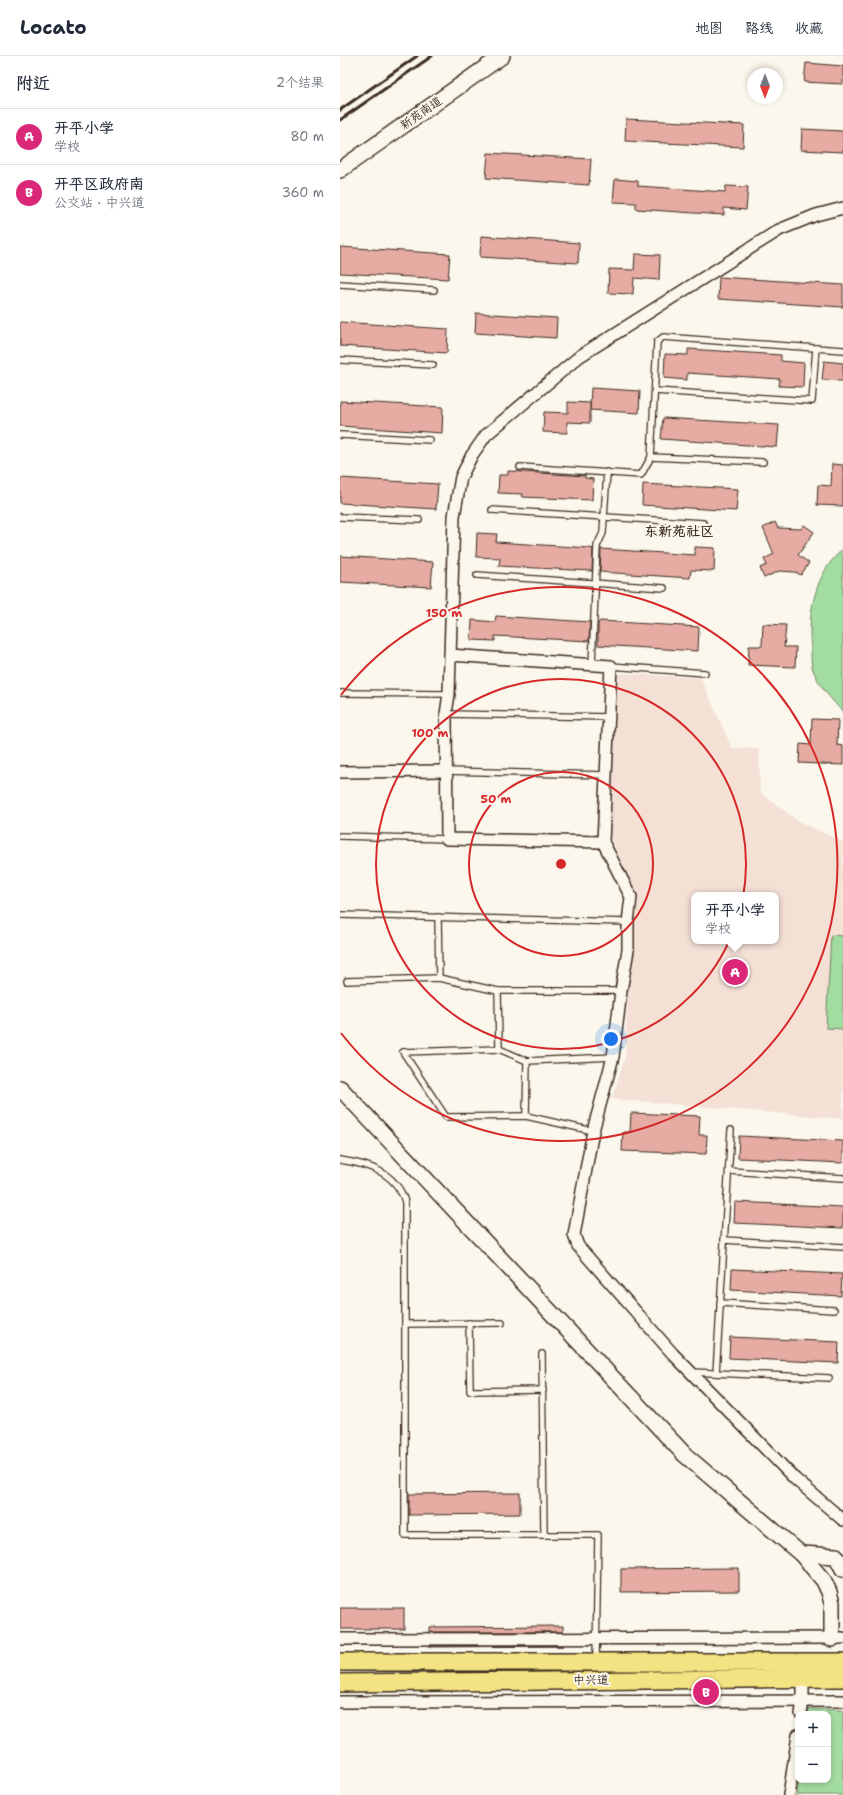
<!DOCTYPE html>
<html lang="zh">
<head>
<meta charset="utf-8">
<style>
	body { margin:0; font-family:"Shantell Sans","LXGW WenKai TC",sans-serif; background:#f2f2f3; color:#1f2937 }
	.controls { position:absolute; right:12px; bottom:12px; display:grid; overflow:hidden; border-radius:8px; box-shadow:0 2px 6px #0003 }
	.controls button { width:36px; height:36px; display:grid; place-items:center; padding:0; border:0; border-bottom:1px solid #e0e1e3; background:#fff; color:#1f2937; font:20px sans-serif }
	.compass { position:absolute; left:407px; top:12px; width:36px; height:36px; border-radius:50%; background:#fff; box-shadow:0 2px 6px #0003; rotate:180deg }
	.you { position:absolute; left:271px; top:983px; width:14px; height:14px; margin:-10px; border:3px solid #fff; border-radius:50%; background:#1a73e8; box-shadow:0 0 0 6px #1a73e833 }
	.badge { display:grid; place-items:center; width:26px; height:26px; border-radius:50%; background:#db2777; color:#fff; font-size:13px; font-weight:700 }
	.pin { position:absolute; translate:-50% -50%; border:2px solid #fff; box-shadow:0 1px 4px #0006 }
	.popup { position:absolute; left:351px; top:836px; width:88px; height:52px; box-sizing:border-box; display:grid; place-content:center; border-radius:8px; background:#fff; filter:drop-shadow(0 1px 3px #0005); font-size:13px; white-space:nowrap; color:#747a83 }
	.popup b { font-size:15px; color:#1f2937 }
	.popup::after { content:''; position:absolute; left:50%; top:100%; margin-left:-8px; border:8px solid transparent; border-top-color:#fff }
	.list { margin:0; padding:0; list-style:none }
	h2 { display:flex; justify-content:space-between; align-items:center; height:52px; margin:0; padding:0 16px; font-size:17px }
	h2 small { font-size:13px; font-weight:400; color:#747a83 }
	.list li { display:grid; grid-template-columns:26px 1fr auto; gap:12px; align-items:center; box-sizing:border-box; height:56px; padding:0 16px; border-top:1px solid #e0e1e3 }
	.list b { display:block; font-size:15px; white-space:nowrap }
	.list p { margin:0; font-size:13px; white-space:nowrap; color:#747a83 }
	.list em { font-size:13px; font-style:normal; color:#747a83 }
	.map { position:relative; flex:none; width:503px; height:1739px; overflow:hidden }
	header { display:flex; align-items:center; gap:24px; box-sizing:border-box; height:56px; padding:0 20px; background:#fff; border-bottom:1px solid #e0e1e3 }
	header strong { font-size:19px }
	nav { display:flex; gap:22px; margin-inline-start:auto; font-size:14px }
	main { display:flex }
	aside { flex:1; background:#fff }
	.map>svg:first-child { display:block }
	.built { fill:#f5e0d6; fill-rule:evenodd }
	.green { fill:#a3dca1; stroke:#6f8360 }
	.building { fill:#e6aca4; stroke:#3b2a1e }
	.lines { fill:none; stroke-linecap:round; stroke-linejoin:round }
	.lane-casing { stroke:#3b2a1e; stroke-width:8 }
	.street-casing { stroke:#3b2a1e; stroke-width:14 }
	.secondary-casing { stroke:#3b2a1e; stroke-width:18 }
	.primary-casing { stroke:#3b2a1e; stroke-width:20 }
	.lane { stroke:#fbf7ec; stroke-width:5.5 }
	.street { stroke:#fbf7ec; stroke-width:11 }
	.secondary { stroke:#fbf7ec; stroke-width:15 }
	.primary { stroke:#f4e382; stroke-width:17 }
	.rail { stroke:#3b2a1e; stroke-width:3 }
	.ring { fill:none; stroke:#d62828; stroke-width:2 }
	.labels { text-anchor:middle; stroke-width:4; stroke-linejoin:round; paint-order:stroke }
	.street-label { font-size:12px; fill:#3b2a1e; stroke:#fbf7ec }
	.quarter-label { font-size:14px; font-weight:bold; fill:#3b2a1e; stroke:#fbf7ec }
	.centre { fill:#d62828; stroke:#fbf7ec; stroke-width:2 }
	.ring-label { font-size:12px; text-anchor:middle; font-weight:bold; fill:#d62828; stroke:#fbf7ec; stroke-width:4; stroke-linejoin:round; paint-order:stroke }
</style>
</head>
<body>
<header>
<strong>Locato</strong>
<nav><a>地图</a><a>路线</a><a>收藏</a></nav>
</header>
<main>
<aside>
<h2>附近<small>2个结果</small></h2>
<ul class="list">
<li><span class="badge">A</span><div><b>开平小学</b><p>学校</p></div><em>80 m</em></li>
<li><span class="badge">B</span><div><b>开平区政府南</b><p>公交站 · 中兴道</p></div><em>360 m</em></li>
</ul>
</aside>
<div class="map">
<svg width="503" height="1739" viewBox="0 0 503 1739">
	<rect width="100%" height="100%" fill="#fbf7ec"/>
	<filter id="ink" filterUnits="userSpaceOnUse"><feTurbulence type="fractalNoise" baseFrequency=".025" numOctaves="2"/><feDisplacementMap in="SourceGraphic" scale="8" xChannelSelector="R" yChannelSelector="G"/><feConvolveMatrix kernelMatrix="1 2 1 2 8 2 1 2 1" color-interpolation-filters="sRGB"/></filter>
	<g filter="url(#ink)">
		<path class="built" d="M277,617L361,622L392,692L419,693L420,736L458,765L503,786V1063L272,1043L285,1001L291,830L270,782ZM354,839H436V885H354Z"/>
		<g class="green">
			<path d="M503,493V656C491,643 478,629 472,611C471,606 471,599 471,593C467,557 475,517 503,493Z"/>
			<polygon points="491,879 503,880 503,973 486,972"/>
			<polygon points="469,1653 503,1654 503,1739 457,1739 459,1724 488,1724 488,1658 468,1658"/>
		</g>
		<g class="building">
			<polygon points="466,7 503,10 503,28 464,26"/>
			<polygon points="286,63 404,69 403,91 285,85"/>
			<polygon points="462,73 503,75 503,96 461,94"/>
			<polygon points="148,97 251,103 249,129 146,122"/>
			<polygon points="275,123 298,125 298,130 385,136 386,130 408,131 406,154 384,152 384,159 296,153 296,147 273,146"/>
			<polygon points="141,180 239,187 238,207 140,201"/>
			<polygon points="0,191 110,198 108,223 0,217"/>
			<polygon points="295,198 320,199 319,224 294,222 293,238 268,237 269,213 294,214"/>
			<polygon points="379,221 503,229 503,251 378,243"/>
			<polygon points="136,257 217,262 216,282 135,277"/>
			<polygon points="0,266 108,273 107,297 0,290"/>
			<polygon points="348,293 441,299 441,305 464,307 463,331 439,330 440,323 347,317 347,324 324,322 325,298 348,299"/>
			<polygon points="484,305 503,307 503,325 482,324"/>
			<polygon points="251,332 300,335 299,357 250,354"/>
			<polygon points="0,345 103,351 102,377 0,370"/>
			<polygon points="228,346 250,347 250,367 227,366 227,377 203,376 204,356 228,357"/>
			<polygon points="323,362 439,369 437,391 321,383"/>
			<polygon points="492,408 503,409 503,450 477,449 478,429 491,430"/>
			<polygon points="168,415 245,420 245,422 253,423 252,444 182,441 183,438 158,437 159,419 168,419"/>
			<polygon points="0,422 98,428 96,453 0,447"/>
			<polygon points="303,428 398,433 396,455 302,449"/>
			<polygon points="435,466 438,472 461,473 464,469 474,476 458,499 469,507 461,519 455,516 439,515 424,522 420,512 427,509 424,503 434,498 423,472"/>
			<polygon points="137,477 157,478 156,486 250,492 253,493 252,515 159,510 160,502 136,501"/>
			<polygon points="355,491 375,492 374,515 351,514 350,522 260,516 261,493 355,499"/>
			<polygon points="0,500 93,506 91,531 0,526"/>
			<polygon points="156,560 250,566 249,585 155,580 155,585 131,584 132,564 155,566"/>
			<polygon points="260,565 359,571 358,595 258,589 258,567"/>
			<polygon points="423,568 446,569 444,591 456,591 455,611 408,609 409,590 422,590"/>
			<polygon points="472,663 498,664 497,689 503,690 503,709 459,707 460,688 471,689"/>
			<polygon points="291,1057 360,1060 359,1079 367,1079 366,1098 282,1095 283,1076 290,1076"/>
			<polygon points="399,1080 503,1085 503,1107 398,1102"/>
			<polygon points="395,1146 503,1151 503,1172 394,1167"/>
			<polygon points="392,1213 502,1218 501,1240 391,1234"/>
			<polygon points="390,1281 499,1286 498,1307 389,1302"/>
			<polygon points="180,1437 180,1458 69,1459 69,1438"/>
			<polygon points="399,1512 399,1535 281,1536 281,1513"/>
			<rect x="0" y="1552" width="64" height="21"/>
			<polygon points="223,1570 223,1576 89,1576 89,1571"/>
			<polygon points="89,1590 223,1590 89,1591"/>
		</g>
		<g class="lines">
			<g class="lane-casing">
				<g id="lane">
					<polyline points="0,228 94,234"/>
					<polyline points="0,304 93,309"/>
					<polyline points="315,335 472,345 476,292"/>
					<polyline points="0,379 90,384"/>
					<polyline points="311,401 317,286 323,281 503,294"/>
					<polyline points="180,411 301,419 311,401 423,406"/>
					<polyline points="152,454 363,467"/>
					<polyline points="0,461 79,464"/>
					<polyline points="137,519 324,532"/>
					<polyline points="252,609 257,490 263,477 267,416"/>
					<polyline points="271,610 365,617"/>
					<polyline points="0,637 109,638"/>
					<polyline points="106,658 269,661"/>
					<polyline points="106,715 266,719"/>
					<polyline points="0,780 107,783"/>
					<polyline points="0,859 288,866"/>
					<polyline points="98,861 99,922"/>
					<polyline points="7,925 99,922 158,935 281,935"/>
					<polyline points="158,935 159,993"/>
					<polyline points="186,1060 187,1005"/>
					<polyline points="253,1075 186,1060 106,1061 63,996 159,993 187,1005 273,1001"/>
					<path d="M0,1104C28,1108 56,1116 65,1146V1479H258L256,1604"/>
					<polyline points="389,1115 503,1122"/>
					<polyline points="384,1184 503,1191"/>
					<polyline points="380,1247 494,1254"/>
					<polyline points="129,1267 130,1335 203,1334"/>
					<polyline points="65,1268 162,1267"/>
					<polyline points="202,1298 204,1479"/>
					<polyline points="351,1316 489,1322"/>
					<polyline points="376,1317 391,1074"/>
				</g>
			</g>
			<g class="street-casing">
				<g id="street">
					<polyline points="110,599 271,610 263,786 291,841 288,866 288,894 281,935 273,1001 253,1075 234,1179 238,1190 333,1298 455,1423 503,1464"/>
					<polyline points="0,716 106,715"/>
					<polyline points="263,786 107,783 106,658 109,638 114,460 121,421 132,399 146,379 240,300 439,174 476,159 503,152"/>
					<polyline points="0,1583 503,1582"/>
					<polyline points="0,1646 503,1645"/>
					<polyline points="461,1658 463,1644 463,1622"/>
					<polyline points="449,1739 458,1679"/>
				</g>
			</g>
			<g class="secondary-casing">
				<g id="secondary">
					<polyline points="0,114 162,0"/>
					<polyline points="0,1032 345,1399 461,1498 484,1525 489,1536 492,1547 492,1583"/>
					<polyline points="461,1498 496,1500 503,1513"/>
				</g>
			</g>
			<g class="primary-casing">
				<g id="primary">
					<polyline points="0,1606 503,1606"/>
					<polyline points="0,1627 503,1622"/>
				</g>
			</g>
			<use href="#lane" class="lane"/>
			<use href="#street" class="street"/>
			<use href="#secondary" class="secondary"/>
			<use href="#primary" class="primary"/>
			<g class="rail">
				<polyline points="0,54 77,0"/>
				<polyline points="0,64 92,0"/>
			</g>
		</g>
	</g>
	<g class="ring">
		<circle cx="221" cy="808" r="92"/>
		<circle cx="221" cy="808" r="185"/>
		<path d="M1 639A277 277 0 1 1 1 977"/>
	</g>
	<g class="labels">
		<g class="street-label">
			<text transform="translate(81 57) rotate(-35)" y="4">新苑南道</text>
			<text transform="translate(251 1624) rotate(-1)" y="4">中兴道</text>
		</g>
		<g class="quarter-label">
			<text x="339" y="480">东新苑社区</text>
		</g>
	</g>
	<circle cx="221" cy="808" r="6" class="centre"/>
	<g class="ring-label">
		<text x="104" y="561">150 m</text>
		<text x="90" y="681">100 m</text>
		<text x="156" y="747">50 m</text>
	</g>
</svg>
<div class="controls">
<button>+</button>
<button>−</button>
</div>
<svg class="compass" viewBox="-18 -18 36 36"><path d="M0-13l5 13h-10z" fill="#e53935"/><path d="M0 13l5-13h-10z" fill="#747a83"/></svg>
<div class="you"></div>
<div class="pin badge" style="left:395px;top:916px">A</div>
<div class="popup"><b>开平小学</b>学校</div>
<div class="pin badge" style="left:366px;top:1636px">B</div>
</div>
</main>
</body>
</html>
